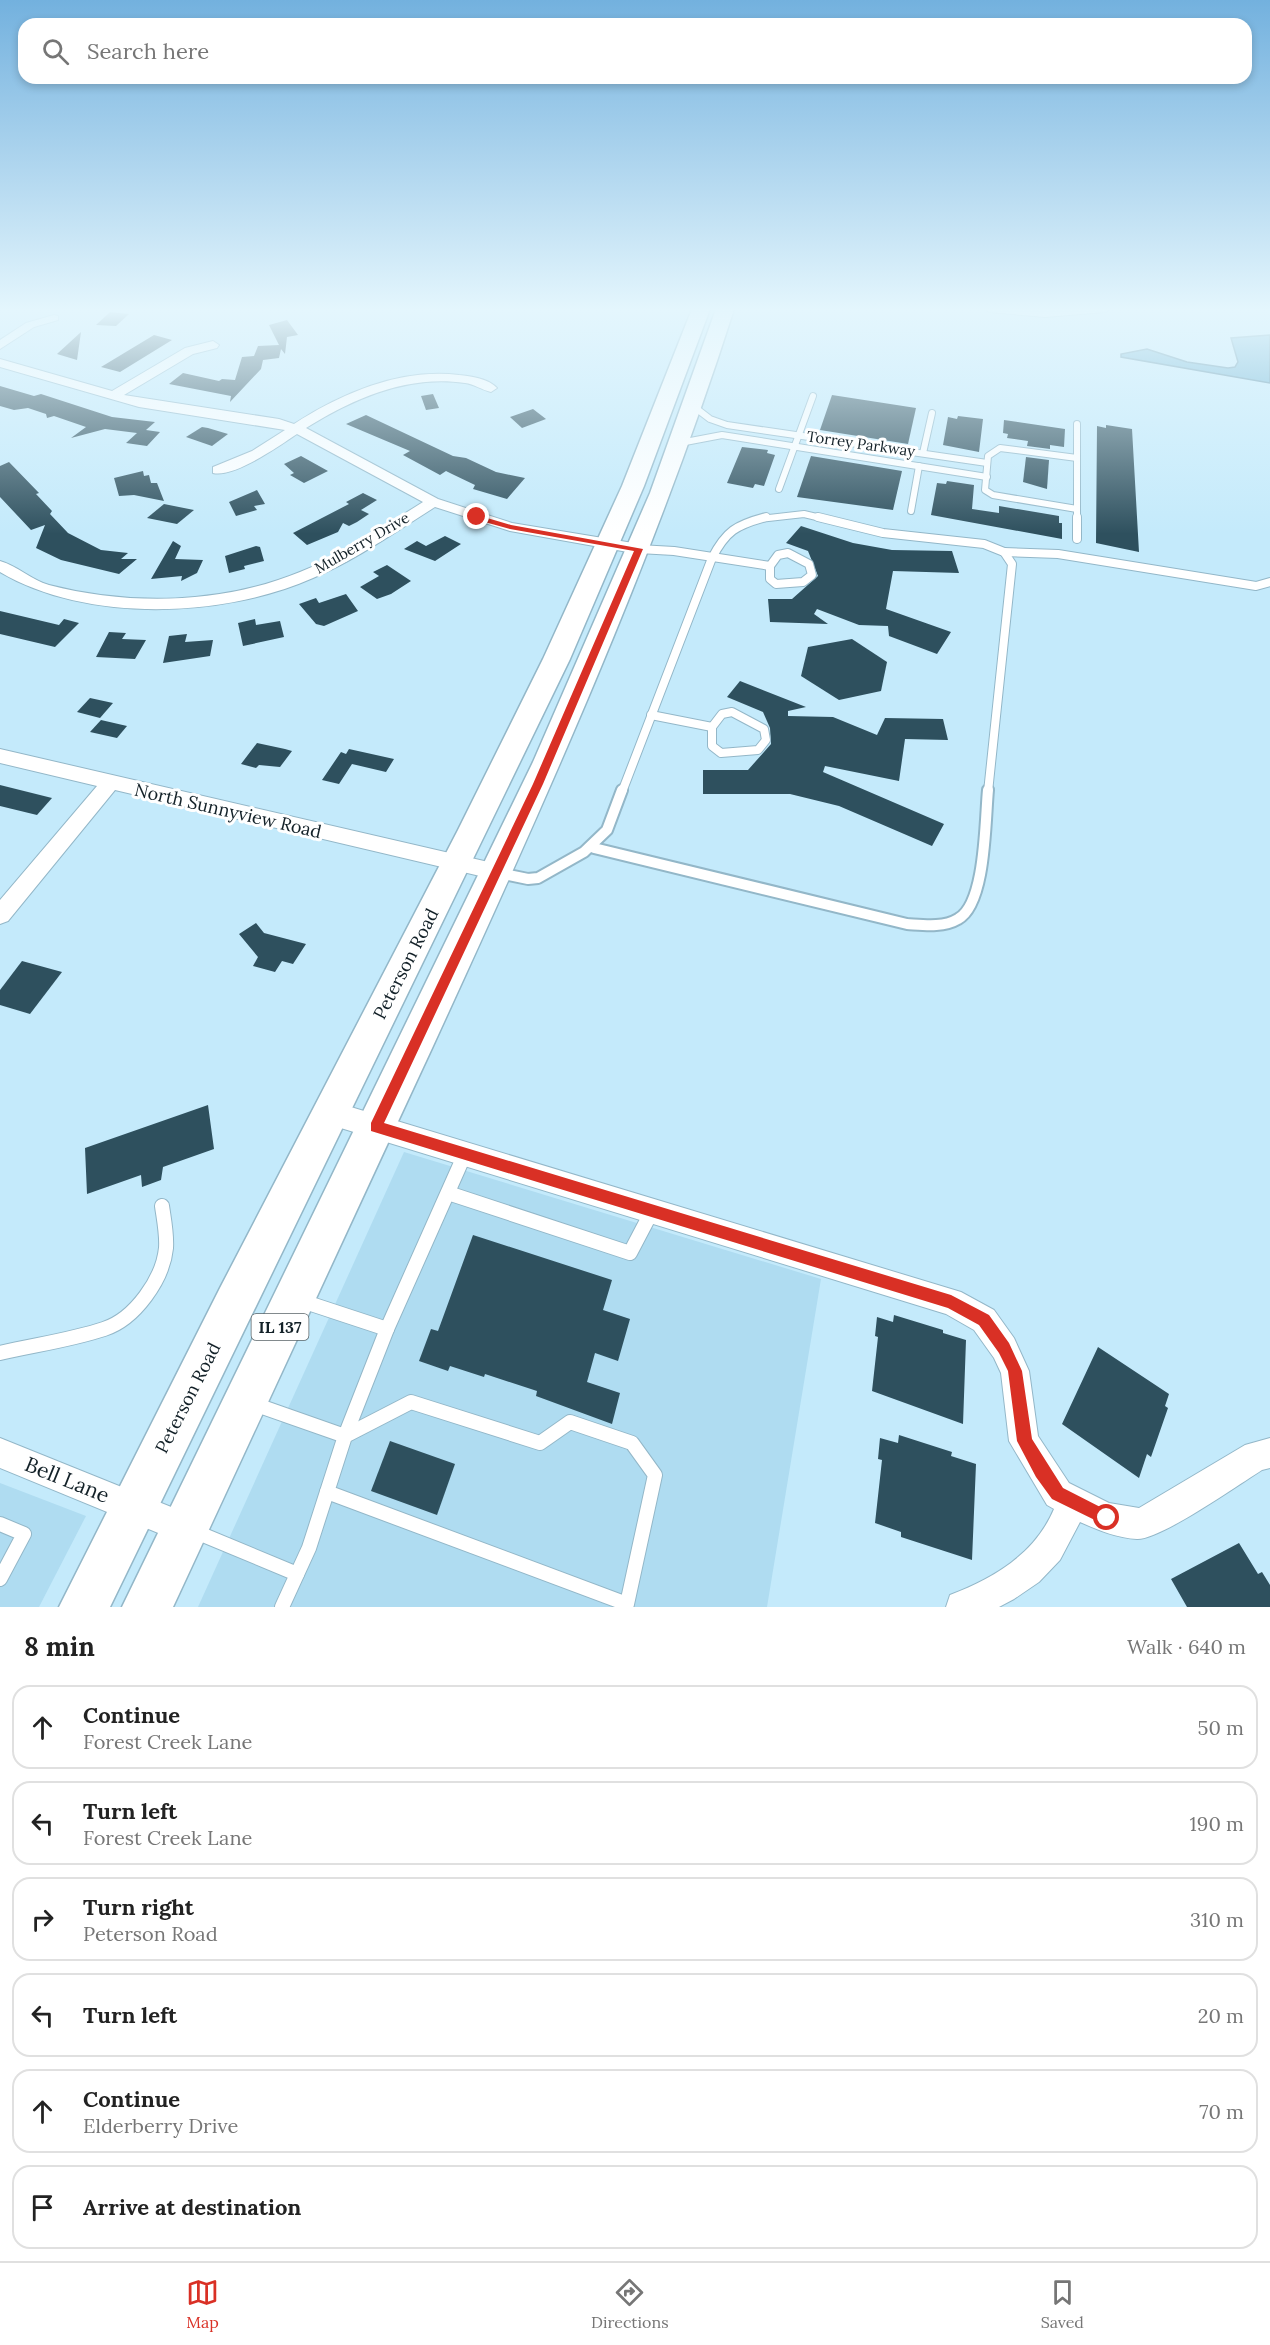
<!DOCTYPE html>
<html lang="en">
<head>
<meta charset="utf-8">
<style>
	body { margin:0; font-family:Lora,serif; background:#f6f6f6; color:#222 }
	.stop { position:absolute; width:18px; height:18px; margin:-14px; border:4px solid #d93025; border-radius:50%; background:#fff }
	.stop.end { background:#d93025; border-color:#fff; box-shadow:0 2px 6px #0008 }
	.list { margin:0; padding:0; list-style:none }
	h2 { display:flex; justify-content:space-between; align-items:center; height:78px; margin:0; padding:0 24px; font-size:26px }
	h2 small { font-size:20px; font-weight:400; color:#767676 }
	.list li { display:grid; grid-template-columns:39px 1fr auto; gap:18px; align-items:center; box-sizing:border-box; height:84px; margin:0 12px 12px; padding:0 12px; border:2px solid #e0e0e0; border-radius:18px }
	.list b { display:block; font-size:22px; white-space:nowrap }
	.list p { margin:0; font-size:20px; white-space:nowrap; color:#767676 }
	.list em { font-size:20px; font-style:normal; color:#767676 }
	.icon { flex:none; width:33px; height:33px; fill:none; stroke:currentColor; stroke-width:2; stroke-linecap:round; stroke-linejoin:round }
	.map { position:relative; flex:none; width:1270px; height:1607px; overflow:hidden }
	.search { position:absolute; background:#fff; box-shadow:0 3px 9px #0003; left:18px; right:18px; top:18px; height:66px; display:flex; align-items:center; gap:15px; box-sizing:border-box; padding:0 21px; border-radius:18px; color:#767676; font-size:22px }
	.sheet { height:654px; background:#fff }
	nav { display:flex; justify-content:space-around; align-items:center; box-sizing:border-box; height:84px; border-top:2px solid #e0e0e0; background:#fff; font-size:16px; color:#767676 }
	nav a { display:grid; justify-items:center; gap:3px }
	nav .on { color:#d93025 }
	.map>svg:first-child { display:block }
	.built { fill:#afdcf1 }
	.water { fill:#64adce; stroke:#4c839c; stroke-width:1.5 }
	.building { fill:#2e505e }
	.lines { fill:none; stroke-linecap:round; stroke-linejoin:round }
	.lane-far3-casing { stroke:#93b7c8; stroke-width:8 }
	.lane-far2-casing { stroke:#93b7c8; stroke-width:10 }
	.lane-far1-casing { stroke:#93b7c8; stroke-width:14 }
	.lane-casing { stroke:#93b7c8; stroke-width:16 }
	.street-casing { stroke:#93b7c8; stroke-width:2 }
	.primary-casing { stroke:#93b7c8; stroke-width:3 }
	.lane-far3 { stroke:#fff; stroke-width:6 }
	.lane-far2 { stroke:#fff; stroke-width:8 }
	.lane-far1 { stroke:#fff; stroke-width:10 }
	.lane { stroke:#fff; stroke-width:14 }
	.street { fill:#fff; fill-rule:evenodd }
	.primary { fill:#fff; fill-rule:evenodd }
	.route { fill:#d93025 }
	.labels { text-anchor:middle; stroke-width:6; stroke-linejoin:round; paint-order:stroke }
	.far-street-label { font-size:15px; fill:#132128; stroke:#fff }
	.shield { fill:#fff; stroke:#5a6468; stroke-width:1.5 }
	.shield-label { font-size:16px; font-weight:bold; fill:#132128 }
	.street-label { font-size:18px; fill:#132128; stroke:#fff }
	.near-street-label { font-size:21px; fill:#132128; stroke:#fff }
</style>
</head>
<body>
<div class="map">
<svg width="1270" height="1607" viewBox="0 0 1270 1607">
	<rect width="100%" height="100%" fill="#c4eafb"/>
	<g class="built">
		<polygon points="404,1152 821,1279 767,1607 198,1607"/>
		<polygon points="0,1483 86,1516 39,1607 0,1607"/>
	</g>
	<polygon class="water" points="1270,335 1270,383 1121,357 1121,354 1147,349 1187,362 1228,368 1235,367 1238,362 1231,338"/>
	<g class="building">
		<polygon points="110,312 129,314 116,326 96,325"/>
		<polygon points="287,320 298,335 287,337 285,354 281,349 279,358 263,360 261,369 230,402 231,396 169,384 183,373 219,381 222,379 235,380 242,357 254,356 258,346 279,345 269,325"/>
		<polygon points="81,332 77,360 57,354"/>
		<polygon points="154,335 172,340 120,372 101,367"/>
		<polygon points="0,386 34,396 41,394 112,417 155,422 146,430 160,432 147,446 126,443 137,433 105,429 71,438 86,427 54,416 47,418 46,414 28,408 14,410 0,406"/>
		<polygon points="433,394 439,408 426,410 421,396"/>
		<polygon points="832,395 916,408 908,444 820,430"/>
		<polygon points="533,409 546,419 522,428 510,417"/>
		<polygon points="366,415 453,456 466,458 496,472 525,478 507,499 473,489 475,485 452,474 446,471 440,475 403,455 410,451 346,424"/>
		<polygon points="958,416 983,419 979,452 943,445 948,417 957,419"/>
		<polygon points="1004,420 1065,429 1064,447 1050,445 1050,449 1027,446 1028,441 1007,438 1008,434 1003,433"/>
		<polygon points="1106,425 1132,429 1139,552 1096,543 1097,426 1106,428"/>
		<polygon points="202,427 208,428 228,434 212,446 186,437"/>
		<polygon points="742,447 768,450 767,453 775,455 764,486 755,484 753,488 727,483"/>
		<polygon points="301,456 328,471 304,483 290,475 294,473 284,464"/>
		<polygon points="811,456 902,471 893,510 797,497"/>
		<polygon points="1026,457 1049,460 1047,489 1023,482"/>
		<polygon points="9,462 39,493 36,494 52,511 50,514 68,533 101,550 128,553 121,559 137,559 119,574 61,560 36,548 45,525 31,530 0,497 0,466"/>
		<polygon points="143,471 144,476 149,475 151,483 157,483 164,501 134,495 119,496 114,478"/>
		<polygon points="947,481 974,485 972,509 999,513 999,506 1059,516 1059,523 1062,523 1062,539 931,515 937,483 946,484"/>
		<polygon points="257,490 265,504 254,506 257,510 236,516 229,502"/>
		<polygon points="363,493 377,500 361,510 369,514 357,522 349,526 343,523 338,532 307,545 293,533 349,504 346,502"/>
		<polygon points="164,504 194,510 177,524 147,518"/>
		<polygon points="801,526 853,543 892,550 952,551 959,573 893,571 886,609 951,632 937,654 889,636 888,626 859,625 817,609 814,614 828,624 770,622 768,599 792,599 818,576 808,551 786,543"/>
		<polygon points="445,536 461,544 435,561 404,549 417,541 426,546"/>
		<polygon points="173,541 181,546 175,559 203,560 197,573 181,581 182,576 151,579"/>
		<polygon points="256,546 260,547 264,561 244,566 245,569 229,573 225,556"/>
		<polygon points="387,565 411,581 391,594 377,599 360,587 379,576 373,572"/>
		<polygon points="346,594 358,611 324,626 316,624 299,604 316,598 319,603"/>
		<polygon points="0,611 59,625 64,619 79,623 55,647 0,634"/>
		<polygon points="255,619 256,625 280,621 284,637 243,646 238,623"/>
		<polygon points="109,632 126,633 122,639 146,640 135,659 96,657"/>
		<polygon points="187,634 185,642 213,640 210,656 163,663 169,636"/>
		<polygon points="852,639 887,662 881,691 839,700 801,676 808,647"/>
		<polygon points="740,681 806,707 788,711 788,716 833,717 877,735 885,718 943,719 948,740 905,739 899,781 825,766 823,772 944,824 932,846 839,806 790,794 703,794 703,770 748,770 771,744 770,728 763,712 727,697"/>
		<polygon points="90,698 113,703 100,718 77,712"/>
		<polygon points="101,720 127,726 117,738 90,732"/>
		<polygon points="257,743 285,749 292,751 280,767 259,765 256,768 241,764"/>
		<polygon points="349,749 394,759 386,772 352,764 339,784 322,780 341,752 346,754"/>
		<polygon points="0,785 52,798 37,815 0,806"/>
		<polygon points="256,923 264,933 306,944 293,964 282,961 275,972 253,966 258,957 239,934"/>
		<polygon points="22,961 62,972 30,1014 0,1005 0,990"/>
		<polygon points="208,1105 214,1149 163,1167 161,1180 142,1187 141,1175 87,1194 85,1148"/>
		<polygon points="473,1235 612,1280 603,1310 630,1319 618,1361 595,1353 587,1382 620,1393 612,1424 536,1396 537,1391 485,1374 484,1377 450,1366 448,1371 419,1361 431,1329 438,1331"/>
		<polygon points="894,1315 943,1330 943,1333 966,1340 963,1424 872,1391 878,1337 875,1336 877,1317 893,1322"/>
		<polygon points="1098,1347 1169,1394 1165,1406 1168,1408 1151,1457 1147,1454 1139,1478 1062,1424"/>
		<polygon points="899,1435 952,1452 951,1456 976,1464 972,1560 901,1537 901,1532 875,1523 882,1460 878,1459 880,1438 898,1443"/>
		<polygon points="390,1441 455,1464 437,1515 371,1491"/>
		<polygon points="1239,1543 1258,1574 1262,1572 1270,1585 1270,1607 1187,1607 1171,1579"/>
	</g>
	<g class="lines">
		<g class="lane-far3-casing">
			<g id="lane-far3">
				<polyline points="693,406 710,419 727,425 987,463"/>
				<polyline points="1077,424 1077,519"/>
				<polyline points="680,443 722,435 987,477"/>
				<polyline points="923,453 932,413"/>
				<polyline points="1077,458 1000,448 988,456 985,490 993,495 1077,509"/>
				<polyline points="779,489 813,396"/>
				<polyline points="911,511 919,466"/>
				<polyline points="760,519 804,514 825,519"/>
			</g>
		</g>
		<g class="lane-far2-casing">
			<g id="lane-far2">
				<polyline points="818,517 883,533 984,544 1004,552 1012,564 988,792"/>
				<polyline points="1077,517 1077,539"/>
				<polyline points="639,549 674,551 770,566"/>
				<polyline points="1004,552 1058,554 1256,586 1270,582"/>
				<polygon points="788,553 809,564 812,575 803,582 776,584 770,579 770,566 778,555"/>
				<polygon points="732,712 764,729 766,740 758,750 721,753 712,746 712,727 722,714"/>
				<polyline points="651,715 712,727"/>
				<path d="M622,792L712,558C726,531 736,525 766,517"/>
			</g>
		</g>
		<g class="lane-far1-casing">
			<g id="lane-far1">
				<path d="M594,848L907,924C923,925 943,928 958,919C986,904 985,820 988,790"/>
				<polyline points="499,873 528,879 538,878 584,852 607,830 622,790"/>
			</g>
		</g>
		<g class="lane-casing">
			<g id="lane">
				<polyline points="448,1193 630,1253 651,1213"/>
				<polyline points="387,1329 464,1156"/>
				<path d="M0,1353C34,1345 71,1340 104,1329C135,1319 163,1279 166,1248C167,1234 164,1220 162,1206"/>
				<polygon points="411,1402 540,1443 570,1422 632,1443 655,1475 627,1604 327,1492 345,1436"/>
				<polyline points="254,1404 345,1436 387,1329 302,1301"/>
				<polyline points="0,1524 24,1534 0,1579"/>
				<polyline points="196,1532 297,1574"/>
				<polyline points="282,1607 309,1548 327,1492"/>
			</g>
		</g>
		<g class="street-casing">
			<g id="street">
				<polygon points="983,309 1111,309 1105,312 1045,317 989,312"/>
				<polygon points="54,315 58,316 58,320 34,327 0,349 0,340 26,323"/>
				<path d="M213,341L219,345L217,348L193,354L124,395L279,419L294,424C342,393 401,368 459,375C471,376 489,379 497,388L491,392C482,390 474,384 465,383C408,374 352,399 306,428L438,499L512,523L639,544L647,549L639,554L510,531L435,507C395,532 356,560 313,578C223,618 86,623 0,572V561C18,566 31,580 49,585C130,606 222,604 300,572C343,555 383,527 423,502L297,434C279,446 234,478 213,473V467L252,451L285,430L139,407L0,367V359L112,391L185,348Z"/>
				<polygon points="0,749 497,864 504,866 507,872 504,878 497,880 115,790 8,921 0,924 0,900 97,786 0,763"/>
				<path d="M331,1101L961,1292L994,1310L1014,1338L1029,1371L1038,1436L1069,1483L1109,1503L1139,1508L1245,1445L1270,1438V1468L1262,1470C1238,1485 1160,1540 1137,1539C1117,1538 1098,1530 1080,1522L1060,1560L1039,1582L1014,1599L999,1607H946L950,1595C994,1578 1035,1554 1054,1509L1047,1505L1009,1441L1001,1373L994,1358L974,1330L946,1314L331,1125L322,1121L319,1113L322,1105Z"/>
				<polygon points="0,1438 196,1517 201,1528 196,1539 185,1544 0,1468"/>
			</g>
		</g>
		<g class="primary-casing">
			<g id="primary">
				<polygon points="692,309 710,309 644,486 570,659 110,1607 59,1607 220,1288 458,830 543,659 622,486"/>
				<path d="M716,309H734C653,563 544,804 433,1046C346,1233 260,1420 173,1607H122L533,762L650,493Z"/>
			</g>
		</g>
		<use href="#lane-far3" class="lane-far3"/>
		<use href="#lane-far2" class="lane-far2"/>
		<use href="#lane-far1" class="lane-far1"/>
		<use href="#lane" class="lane"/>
		<use href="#street" class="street"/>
		<use href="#primary" class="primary"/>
	</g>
	<linearGradient id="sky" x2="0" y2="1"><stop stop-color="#73b1de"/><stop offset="0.58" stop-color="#e4f6fd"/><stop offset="1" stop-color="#e4f6fd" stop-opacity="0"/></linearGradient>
	<rect width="1270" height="534" fill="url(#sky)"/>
	<polygon class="route" points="477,515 511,525 643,549 543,784 384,1123 951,1295 989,1315 1009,1343 1022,1371 1032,1439 1063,1488 1112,1513 1114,1518 1112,1524 1107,1526 1052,1499 1036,1477 1017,1441 1008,1371 999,1353 979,1325 948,1308 371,1131 371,1123 533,784 634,551 510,529 474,519"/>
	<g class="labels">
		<g class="far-street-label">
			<text transform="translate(861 444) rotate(8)" y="5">Torrey Parkway</text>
			<text transform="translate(362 543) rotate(-30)" y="5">Mulberry Drive</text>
		</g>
		<rect class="shield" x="251.5" y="1314" width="57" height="26" rx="4.5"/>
		<g class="shield-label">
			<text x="280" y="1333">IL 137</text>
		</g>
		<g class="street-label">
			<text transform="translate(228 811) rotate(13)" y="6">North Sunnyview Road</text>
			<text transform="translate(406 964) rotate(-63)" y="6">Peterson Road</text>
			<text transform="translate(188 1398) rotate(-63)" y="6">Peterson Road</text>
		</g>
		<g class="near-street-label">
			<text transform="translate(67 1480) rotate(22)" y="7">Bell Lane</text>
		</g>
	</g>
</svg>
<div class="stop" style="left:1107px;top:1518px"></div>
<div class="stop end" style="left:477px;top:517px"></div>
<div class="search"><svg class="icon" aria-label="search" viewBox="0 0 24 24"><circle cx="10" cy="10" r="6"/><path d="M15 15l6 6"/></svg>Search here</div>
</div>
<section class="sheet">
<h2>8 min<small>Walk · 640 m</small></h2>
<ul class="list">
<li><svg class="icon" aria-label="ahead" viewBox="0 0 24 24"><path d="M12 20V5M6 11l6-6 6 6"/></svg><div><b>Continue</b><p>Forest Creek Lane</p></div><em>50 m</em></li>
<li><svg class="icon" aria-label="left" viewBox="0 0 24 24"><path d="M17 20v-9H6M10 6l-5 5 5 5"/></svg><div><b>Turn left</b><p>Forest Creek Lane</p></div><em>190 m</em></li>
<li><svg class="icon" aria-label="right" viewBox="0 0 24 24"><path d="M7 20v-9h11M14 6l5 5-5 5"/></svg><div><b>Turn right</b><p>Peterson Road</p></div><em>310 m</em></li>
<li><svg class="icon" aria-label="left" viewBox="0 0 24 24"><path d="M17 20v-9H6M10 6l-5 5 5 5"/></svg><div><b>Turn left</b></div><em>20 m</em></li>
<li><svg class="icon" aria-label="ahead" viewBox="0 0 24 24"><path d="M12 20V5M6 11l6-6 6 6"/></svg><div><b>Continue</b><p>Elderberry Drive</p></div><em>70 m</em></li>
<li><svg class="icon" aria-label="arrive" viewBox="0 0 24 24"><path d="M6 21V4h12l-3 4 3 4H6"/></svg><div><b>Arrive at destination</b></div></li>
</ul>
</section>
<nav>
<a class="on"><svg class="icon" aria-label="map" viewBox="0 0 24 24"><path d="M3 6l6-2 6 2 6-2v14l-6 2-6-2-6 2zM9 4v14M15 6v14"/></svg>Map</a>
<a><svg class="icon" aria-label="directions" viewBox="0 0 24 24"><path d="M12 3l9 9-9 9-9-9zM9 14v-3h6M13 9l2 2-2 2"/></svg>Directions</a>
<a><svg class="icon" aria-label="saved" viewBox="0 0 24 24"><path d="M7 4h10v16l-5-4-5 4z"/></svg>Saved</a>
</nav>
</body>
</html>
